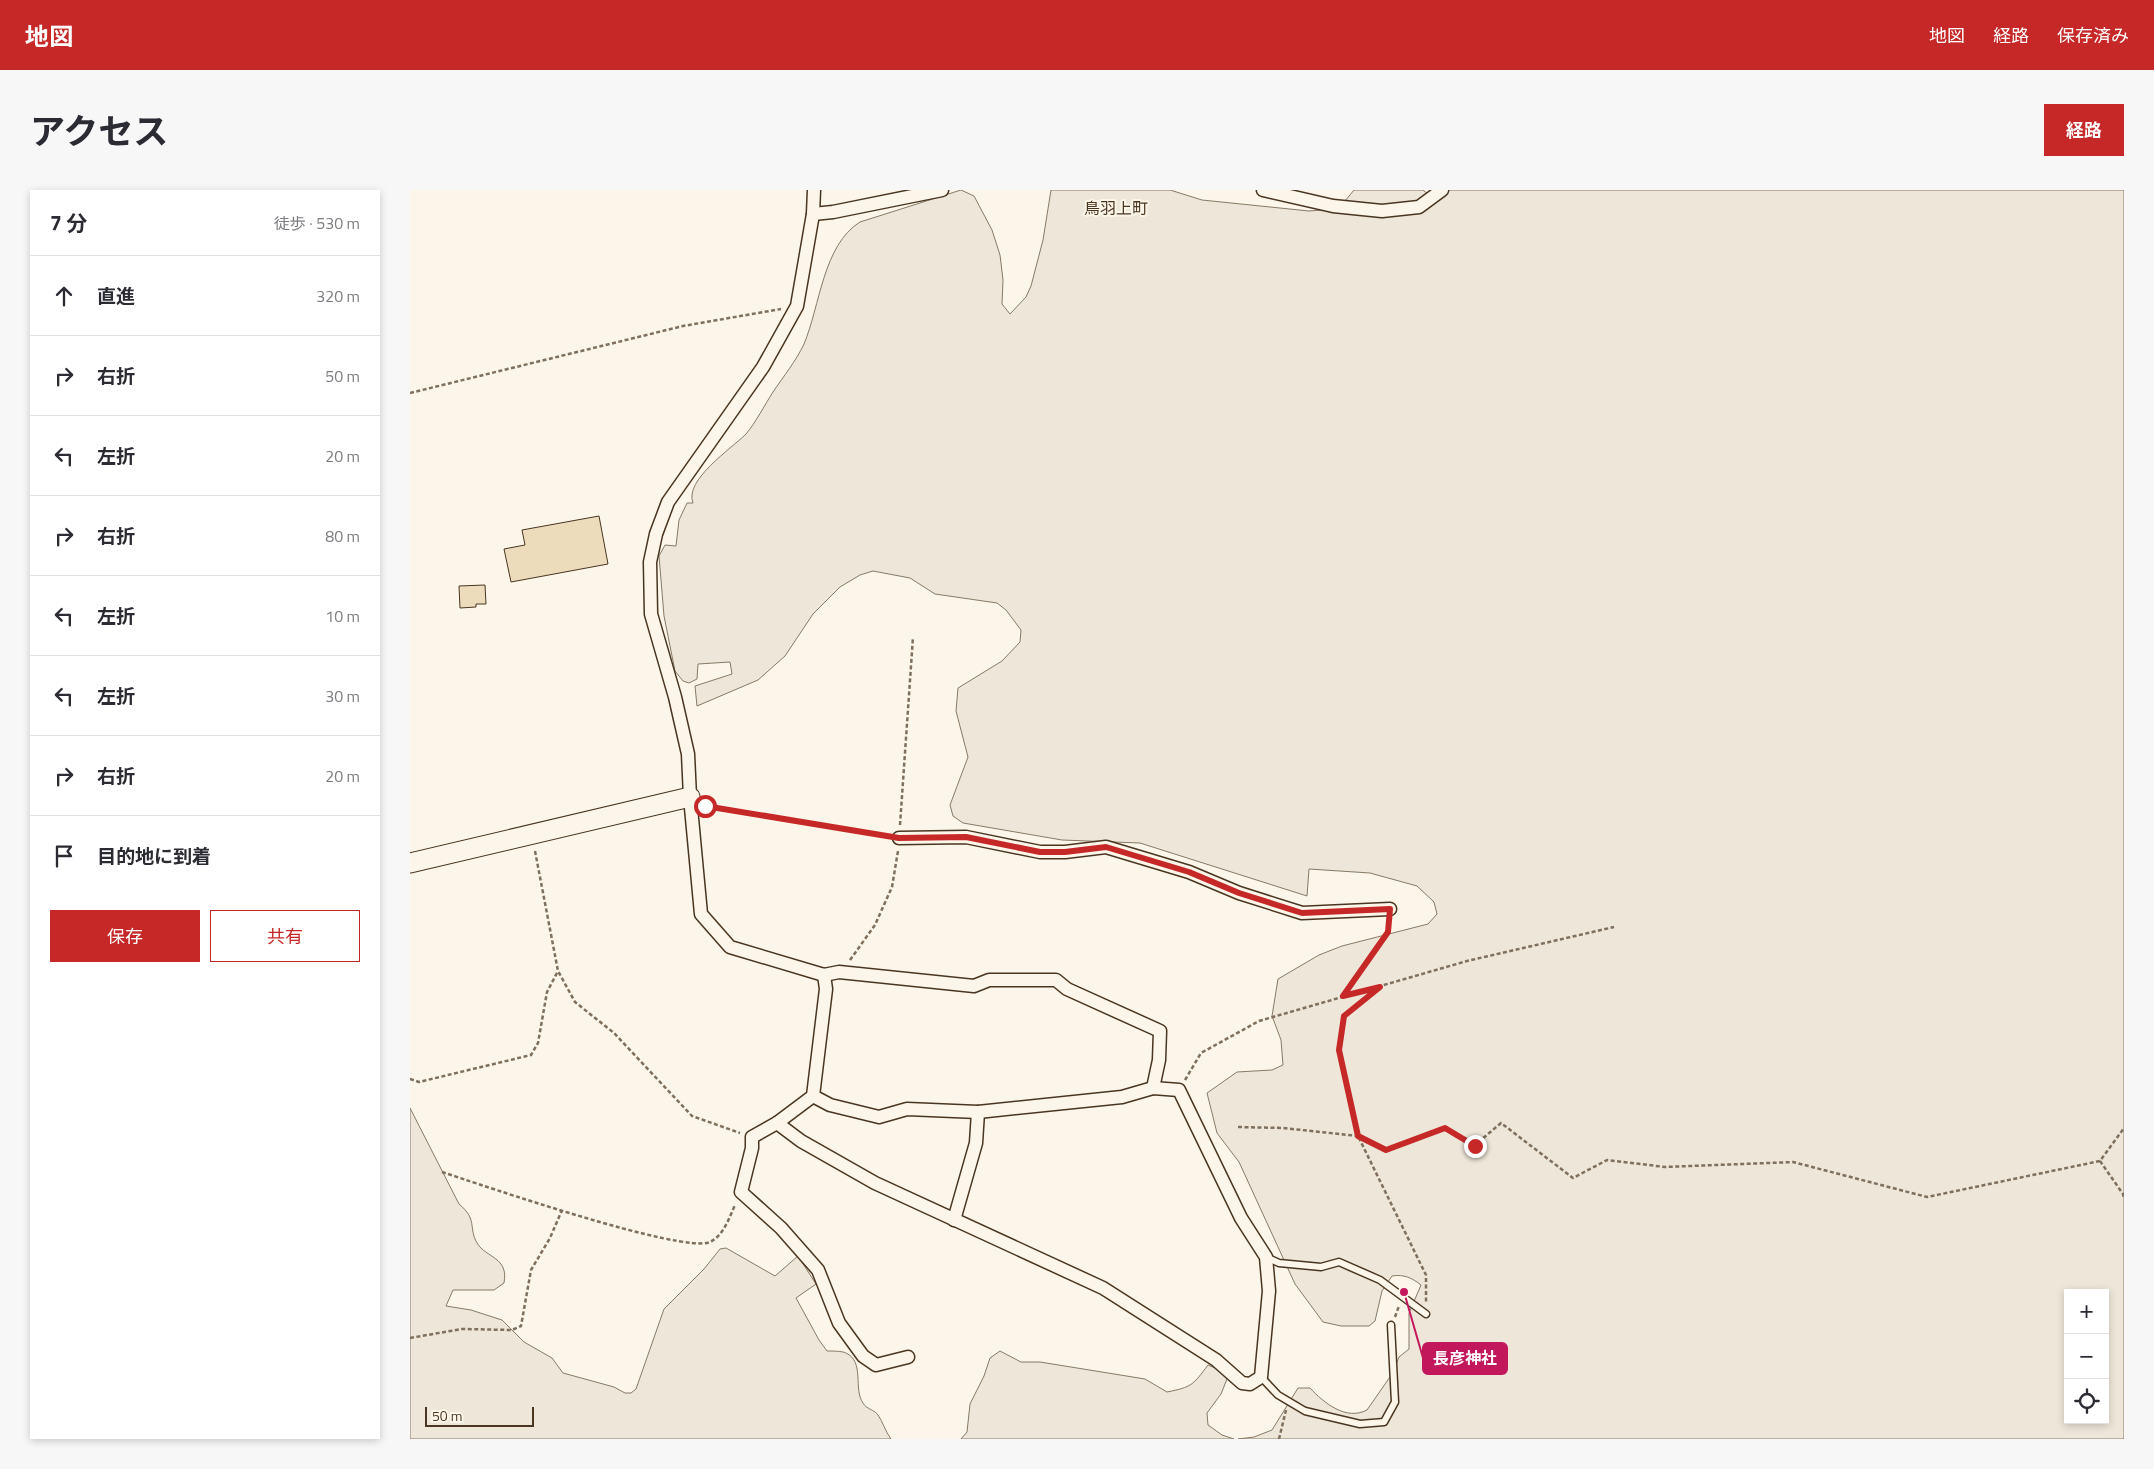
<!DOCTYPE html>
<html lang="ja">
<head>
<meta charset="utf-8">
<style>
	body { margin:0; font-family:"Titillium Web","Noto Sans JP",sans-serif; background:#f7f7f7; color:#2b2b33 }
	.controls { position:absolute; right:15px; bottom:15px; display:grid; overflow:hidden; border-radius:0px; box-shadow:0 2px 8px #0003 }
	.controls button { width:45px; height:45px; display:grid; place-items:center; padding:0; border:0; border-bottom:1px solid #e1e1e2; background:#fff; color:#2b2b33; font:25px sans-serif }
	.scale { position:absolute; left:15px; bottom:12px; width:109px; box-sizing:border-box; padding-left:5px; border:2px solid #4a3520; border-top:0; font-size:14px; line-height:18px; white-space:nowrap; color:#4a3520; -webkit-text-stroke:4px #fbf6e9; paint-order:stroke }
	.stop { position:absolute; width:15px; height:15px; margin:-11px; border:4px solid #c62828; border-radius:50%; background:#fff }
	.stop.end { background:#c62828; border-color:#fff; box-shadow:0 1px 5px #0008 }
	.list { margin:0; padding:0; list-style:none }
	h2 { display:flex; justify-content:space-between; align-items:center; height:65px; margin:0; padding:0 20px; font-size:21px }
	h2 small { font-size:16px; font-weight:400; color:#7c7c81 }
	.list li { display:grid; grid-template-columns:32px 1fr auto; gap:15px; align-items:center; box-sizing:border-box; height:80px; padding:0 20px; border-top:1px solid #e1e1e2 }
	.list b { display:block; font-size:19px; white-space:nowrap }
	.list em { font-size:16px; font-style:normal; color:#7c7c81 }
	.actions { display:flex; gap:10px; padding:15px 20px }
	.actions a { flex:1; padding:11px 0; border:1px solid #c62828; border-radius:0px; text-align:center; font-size:18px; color:#c62828 }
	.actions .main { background:#c62828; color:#fff }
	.icon { flex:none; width:28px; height:28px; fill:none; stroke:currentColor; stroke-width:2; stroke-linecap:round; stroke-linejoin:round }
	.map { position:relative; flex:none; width:1714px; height:1249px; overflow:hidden; border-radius:0px }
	header { display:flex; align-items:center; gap:30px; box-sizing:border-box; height:70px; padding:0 25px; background:#c62828; color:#fff }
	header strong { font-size:24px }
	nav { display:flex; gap:28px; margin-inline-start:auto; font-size:18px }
	.intro { display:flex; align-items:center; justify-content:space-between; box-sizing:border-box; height:120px; padding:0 30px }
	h1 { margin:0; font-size:35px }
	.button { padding:12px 22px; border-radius:0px; background:#c62828; color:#fff; font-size:18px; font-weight:700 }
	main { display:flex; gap:30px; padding:0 30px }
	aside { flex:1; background:#fff; border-radius:0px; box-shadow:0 2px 8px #0003 }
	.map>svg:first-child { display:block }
	.green { fill:#ede6d9; stroke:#887966; fill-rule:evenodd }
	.building { fill:#ecdcbc; stroke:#4a3520 }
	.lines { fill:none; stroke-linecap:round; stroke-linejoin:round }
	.lane-casing { stroke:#4a3520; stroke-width:9 }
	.street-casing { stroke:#4a3520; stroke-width:15 }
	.secondary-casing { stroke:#4a3520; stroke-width:21 }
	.path { stroke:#7f6f5c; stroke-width:2.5; stroke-dasharray:4 2.5; stroke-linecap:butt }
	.lane { stroke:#fbf6e9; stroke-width:6 }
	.street { stroke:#fbf6e9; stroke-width:12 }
	.secondary { stroke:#fbf6e9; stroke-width:19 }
	.route { stroke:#c62828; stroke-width:6 }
	.labels { text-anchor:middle; stroke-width:4; stroke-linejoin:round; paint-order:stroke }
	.neighbourhood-label { font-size:16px; fill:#4a3520; stroke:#fbf6e9 }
	.leader { fill:none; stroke:#c2185b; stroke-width:2 }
	.callout-dot { fill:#c2185b; stroke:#fbf6e9; stroke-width:2 }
	.callout { fill:#c2185b; stroke:#c2185b; stroke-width:2 }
	.callout-label { font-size:16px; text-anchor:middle; font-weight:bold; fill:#fff }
</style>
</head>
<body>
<header>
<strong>地図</strong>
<nav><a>地図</a><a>経路</a><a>保存済み</a></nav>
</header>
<div class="intro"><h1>アクセス</h1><a class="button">経路</a></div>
<main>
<aside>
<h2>7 分<small>徒歩 · 530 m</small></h2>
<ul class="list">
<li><svg class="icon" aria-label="ahead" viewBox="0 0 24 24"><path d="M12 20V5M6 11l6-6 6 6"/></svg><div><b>直進</b></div><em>320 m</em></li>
<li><svg class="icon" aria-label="right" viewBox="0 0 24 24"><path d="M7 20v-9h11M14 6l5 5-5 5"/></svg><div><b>右折</b></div><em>50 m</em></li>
<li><svg class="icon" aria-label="left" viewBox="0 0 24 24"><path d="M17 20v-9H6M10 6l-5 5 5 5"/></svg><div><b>左折</b></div><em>20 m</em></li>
<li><svg class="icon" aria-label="right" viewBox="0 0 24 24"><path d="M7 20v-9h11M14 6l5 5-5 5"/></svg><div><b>右折</b></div><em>80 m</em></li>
<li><svg class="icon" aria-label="left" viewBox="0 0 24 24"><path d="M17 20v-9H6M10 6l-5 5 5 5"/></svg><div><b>左折</b></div><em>10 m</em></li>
<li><svg class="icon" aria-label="left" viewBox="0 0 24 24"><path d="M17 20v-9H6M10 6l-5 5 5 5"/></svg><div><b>左折</b></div><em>30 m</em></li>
<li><svg class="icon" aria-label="right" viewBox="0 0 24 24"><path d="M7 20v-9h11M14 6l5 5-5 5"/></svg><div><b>右折</b></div><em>20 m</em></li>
<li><svg class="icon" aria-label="arrive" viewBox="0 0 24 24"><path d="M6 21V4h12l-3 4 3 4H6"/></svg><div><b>目的地に到着</b></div></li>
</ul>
<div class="actions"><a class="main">保存</a><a>共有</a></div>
</aside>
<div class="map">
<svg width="1714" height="1249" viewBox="0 0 1714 1249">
	<rect width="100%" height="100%" fill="#fbf6e9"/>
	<g class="green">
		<path d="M551,0L564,6L582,40L590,65L593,90L592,114L600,124L616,107L621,96L633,50L641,0H760L792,10L899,21L925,19L935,11L944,0H1013L1019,5L1037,0H1714V1249H828L844,1247L862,1240L888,1198H900C914,1213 936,1231 957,1220L982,1184L989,1167L999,1159V1123L1011,1095C1002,1088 994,1084 982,1086L972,1101L965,1131L959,1136H931L913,1132L885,1094L829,972L807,943L797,903L827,882L862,880L873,875L871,850L862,826L868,789L909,765L932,756L1018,734L1027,724L1024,712L1007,696L960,683L899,679L897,706L730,653L652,650L553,633L543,626L540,615L558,567L546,521L548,498L592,471L610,452L611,440L596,420L587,413L525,404L500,388L463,381L450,385L430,397L403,424L375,466L348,490L287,516L285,496L322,484L320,472L288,474L287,489L279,493L273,491L265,481L254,426L249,366L255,355L266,356L269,330L277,313H283C274,290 321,259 336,244C346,232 354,216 363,202C373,187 386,171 394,154C410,116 413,55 450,32ZM1658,1103H1695V1230H1658Z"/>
		<path d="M0,918L49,1014C68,1030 58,1037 67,1053C76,1068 99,1067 94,1093L84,1100H43L36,1116L61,1120L92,1130L114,1152L142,1168L153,1183L204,1197L215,1203H221L226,1199L254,1119L294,1079L310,1059L316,1058L365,1086L388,1066L406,1094L386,1108L409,1150L417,1161C423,1161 432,1161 436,1163C455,1172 443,1199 453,1213C456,1219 465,1220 468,1225C473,1232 475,1241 481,1249H0Z"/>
		<path d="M590,1161L611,1172H630L735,1189L757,1202C782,1197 783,1195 798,1175L819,1184L811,1204L797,1223L798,1235L812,1245L824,1249H551L557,1242L560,1214L574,1186L580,1168Z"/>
	</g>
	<g class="building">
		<polygon points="189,326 198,374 101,392 94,359 115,355 112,340"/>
		<polygon points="75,395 76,414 66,414 66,417 50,418 49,396"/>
	</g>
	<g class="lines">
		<g class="lane-casing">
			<g id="lane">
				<polyline points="856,1067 869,1073 911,1077 929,1072 970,1090 1016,1124"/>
				<polyline points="851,1187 868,1205 895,1221 950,1234 974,1232 985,1212 981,1135"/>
			</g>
		</g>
		<g class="street-casing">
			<g id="street">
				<polyline points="404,0 403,24 387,116 353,177 258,312 246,344 240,372 241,424 265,507 278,564 280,607 291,724 320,757 414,785 429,782 564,796 579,790 646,790 657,799 750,841 749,870 743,898"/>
				<polyline points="853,0 923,16 972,21 1009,17 1032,0"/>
				<polyline points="403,24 423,22 532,0"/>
				<polyline points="489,648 556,647 630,662 655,662 696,657 779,682 829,703 892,723 980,719"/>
				<polyline points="414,785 416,799 403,906 367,933 342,947 342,958 331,1002 371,1038 408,1080 429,1133 453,1166 466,1175 498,1167"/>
				<polyline points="367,933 391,951 465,993 693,1098 806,1170 832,1193 840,1194 851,1187 859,1101 856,1067 831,1028 769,900 743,898 712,907 568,922 497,919 469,927 420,915 403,906"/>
				<polyline points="544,1030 566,953 568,922"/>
			</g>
		</g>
		<g class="secondary-casing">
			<polyline id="secondary" points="0,673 280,607"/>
		</g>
		<g class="path">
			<polyline points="0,203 273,136 371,119"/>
			<polyline points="294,616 476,645"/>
			<polyline points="490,635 503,447"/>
			<polyline points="125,661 148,781 165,812 204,843 282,926 330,943"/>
			<polyline points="440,770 465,735 482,697 488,661"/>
			<polyline points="969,798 934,826 929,860 948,946 1016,1085 1016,1112"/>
			<polyline points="934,805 978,742 979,732"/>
			<polyline points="0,889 9,892 121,865 128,853 137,802 148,781"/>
			<polyline points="775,890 791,863 849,831 1057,771 1204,737"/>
			<polyline points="828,937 873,938 948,946 976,960 1035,938 1065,955 1091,933 1163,988 1197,970 1255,977 1383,972 1517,1007 1690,971 1714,938"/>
			<polyline points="1690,971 1713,1004 1714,1009"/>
			<path d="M32,982C72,995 272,1064 300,1052C314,1045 319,1028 325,1015"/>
			<polyline points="985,1127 989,1116"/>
			<polyline points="0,1148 52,1139 102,1140 111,1136 121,1080 140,1048 152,1020"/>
			<polyline points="869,1249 876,1220"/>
		</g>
		<use href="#lane" class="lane"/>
		<use href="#street" class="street"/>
		<use href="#secondary" class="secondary"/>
	</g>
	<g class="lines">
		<polyline class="route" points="295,616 489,648 556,647 630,662 655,662 696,657 779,682 829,703 892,723 980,719 978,742 933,806 970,797 934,826 929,860 948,946 976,960 1035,938 1065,956"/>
	</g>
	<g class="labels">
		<g class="neighbourhood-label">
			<text x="706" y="24">鳥羽上町</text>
		</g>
	</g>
	<path class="leader" d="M994 1102L1013 1168"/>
	<circle class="callout-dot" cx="994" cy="1102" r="5"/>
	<rect class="callout" x="1013" y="1153" width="84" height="31" rx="5"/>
	<g class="callout-label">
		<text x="1055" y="1174">長彦神社</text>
	</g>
</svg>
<div class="controls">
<button>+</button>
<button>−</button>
<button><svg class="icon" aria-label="locate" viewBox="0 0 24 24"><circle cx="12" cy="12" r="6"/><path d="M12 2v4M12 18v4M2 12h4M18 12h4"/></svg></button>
</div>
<div class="scale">50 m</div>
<div class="stop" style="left:295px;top:616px"></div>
<div class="stop end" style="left:1065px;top:956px"></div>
</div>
</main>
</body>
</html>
